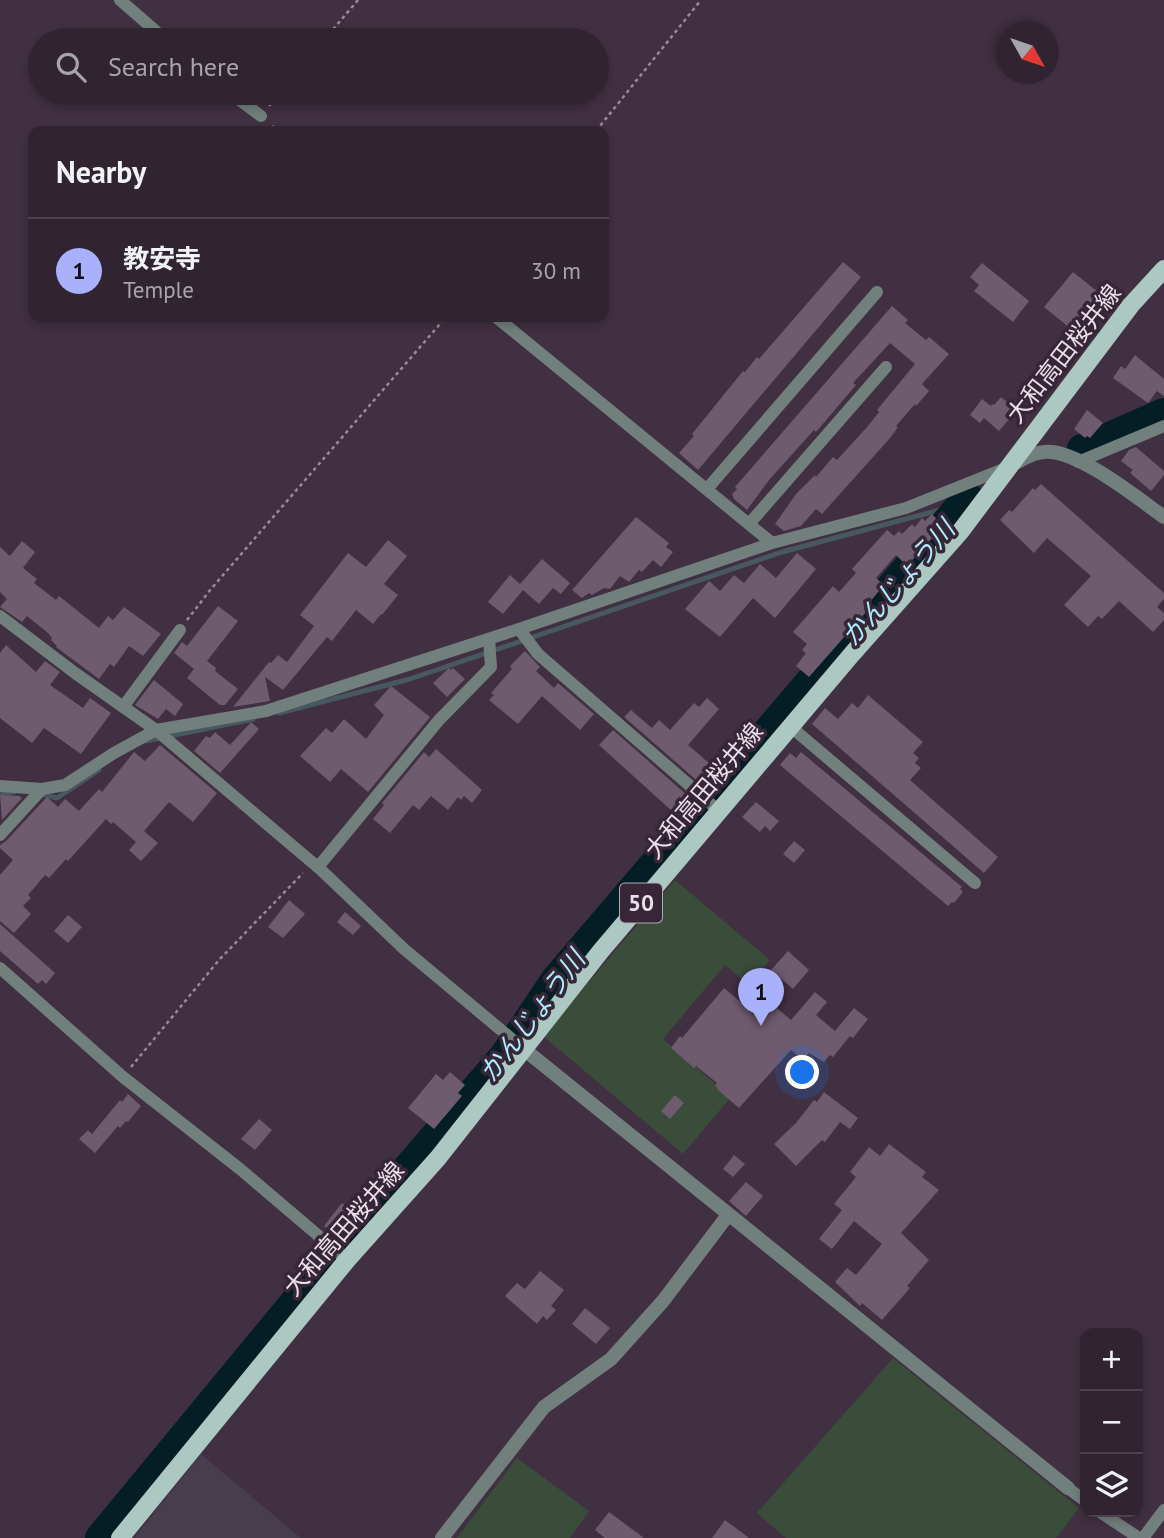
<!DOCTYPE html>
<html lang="en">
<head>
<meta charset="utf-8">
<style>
	body { margin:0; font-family:"PT Sans","Noto Sans JP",sans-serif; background:#3d303d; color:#f1f3f6 }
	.controls { position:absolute; right:21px; bottom:21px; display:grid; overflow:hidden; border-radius:14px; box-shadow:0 4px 10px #0003 }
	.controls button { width:63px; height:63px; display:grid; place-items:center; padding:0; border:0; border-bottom:2px solid #4c414d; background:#312431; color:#f1f3f6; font:35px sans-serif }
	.compass { position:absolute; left:996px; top:21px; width:63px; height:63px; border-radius:50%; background:#312431; box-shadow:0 4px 10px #0003; rotate:130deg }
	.you { position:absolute; left:803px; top:1073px; width:24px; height:24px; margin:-18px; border:5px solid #fff; border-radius:50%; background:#1a73e8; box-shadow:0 0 0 10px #1a73e833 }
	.badge { display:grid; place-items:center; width:46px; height:46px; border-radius:50%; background:#a9b0fc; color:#111; font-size:23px; font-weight:700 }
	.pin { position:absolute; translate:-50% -58px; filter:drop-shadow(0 2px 4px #0008) }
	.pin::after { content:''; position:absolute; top:37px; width:24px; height:21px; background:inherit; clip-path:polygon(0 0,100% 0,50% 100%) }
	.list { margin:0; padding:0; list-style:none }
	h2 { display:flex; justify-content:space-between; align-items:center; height:91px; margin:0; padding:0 28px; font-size:30px }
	h2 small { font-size:23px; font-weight:400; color:#a8a4ab }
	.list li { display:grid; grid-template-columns:46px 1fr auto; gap:21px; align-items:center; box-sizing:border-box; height:105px; padding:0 28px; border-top:2px solid #4c414d }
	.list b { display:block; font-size:26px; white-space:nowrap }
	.list p { margin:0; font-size:23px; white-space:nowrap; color:#a8a4ab }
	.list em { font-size:23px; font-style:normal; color:#a8a4ab }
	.icon { flex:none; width:38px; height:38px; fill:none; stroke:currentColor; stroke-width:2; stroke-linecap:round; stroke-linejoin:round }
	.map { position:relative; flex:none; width:1164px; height:1538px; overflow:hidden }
	.search { position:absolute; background:#312431; box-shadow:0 4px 10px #0003; left:28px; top:28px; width:581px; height:77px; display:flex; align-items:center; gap:18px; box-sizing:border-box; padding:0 24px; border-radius:38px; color:#a8a4ab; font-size:26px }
	.panel { position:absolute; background:#312431; box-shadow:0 4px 10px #0003; left:28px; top:126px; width:581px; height:196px; border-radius:14px }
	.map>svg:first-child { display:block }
	.industrial { fill:#473d4d }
	.green { fill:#3a4c3a }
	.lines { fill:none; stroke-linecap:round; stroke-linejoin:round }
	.stream { stroke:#48585f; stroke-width:5 }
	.river { stroke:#031e24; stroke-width:30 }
	.building { fill:#6e5b6d }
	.path { stroke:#988a98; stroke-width:2.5; stroke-dasharray:3.5 3.5; stroke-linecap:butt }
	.minor { stroke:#72807d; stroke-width:12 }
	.tertiary { stroke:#72807d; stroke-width:14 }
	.primary { stroke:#acc8c2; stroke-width:18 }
	.labels { text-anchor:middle; stroke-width:7; stroke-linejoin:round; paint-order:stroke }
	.shield { fill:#362636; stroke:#b4a8b4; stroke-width:2 }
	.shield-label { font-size:23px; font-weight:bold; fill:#eadfea }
	.street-label { font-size:24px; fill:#eadfea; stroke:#362636 }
	.water-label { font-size:26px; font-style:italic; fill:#abedff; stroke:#362636 }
</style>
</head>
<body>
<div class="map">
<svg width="1164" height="1538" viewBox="0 0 1164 1538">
	<rect width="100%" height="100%" fill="#413041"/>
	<polygon class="industrial" points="201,1454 301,1538 134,1538"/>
	<g class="green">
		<polygon points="675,880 770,960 749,985 725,965 663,1039 731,1097 683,1154 543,1036"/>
		<polygon points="893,1358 1079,1508 1056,1538 786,1538 757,1513"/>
		<polygon points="517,1458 589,1511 570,1538 457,1538"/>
	</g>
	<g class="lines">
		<g class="stream">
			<polyline points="279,713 410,679 782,552 962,504"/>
			<polyline points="146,741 253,719"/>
			<polyline points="41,794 57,798 99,770"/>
			<polyline points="0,795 14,792"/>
		</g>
		<g class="river">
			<polyline points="1082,449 1164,413"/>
			<polyline points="100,1538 356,1228 505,1055 557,978 962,504 970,499"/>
		</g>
	</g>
	<g class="building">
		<polygon points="843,262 861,277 698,470 679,453 694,436 692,434 743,371 745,372 757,357 759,359"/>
		<polygon points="982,263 1029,301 1013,322 974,291 979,285 970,277"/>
		<polygon points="1073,272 1108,300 1093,319 1090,317 1076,333 1044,307"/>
		<polygon points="892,306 908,320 905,323 926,340 929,337 949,354 922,384 929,391 916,406 915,404 896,426 898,427 891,437 822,514 816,509 801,526 784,531 775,524 796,494 815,475 816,477 833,457 837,460 868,426 879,412 877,410 915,364 890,343 853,383 856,385 816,432 814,430 769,480 747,510 734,499 732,494 737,489 735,487"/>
		<polygon points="1135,355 1164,379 1164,396 1157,391 1148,403 1113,378 1121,366 1125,369"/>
		<polygon points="1001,397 1017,410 999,431 984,418 980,423 970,415 982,399 991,406 992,404 994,405"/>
		<polygon points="1087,410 1103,423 1090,438 1087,436 1085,438 1074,429"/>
		<polygon points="1136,447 1164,471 1164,475 1151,491 1130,473 1133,470 1121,461 1129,450"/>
		<polygon points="1041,484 1164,593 1164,599 1157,607 1164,613 1164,620 1153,632 1119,601 1102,619 1098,616 1088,627 1064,605 1091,576 1047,538 1034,553 1000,520 1009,510 1012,512 1033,488 1035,490"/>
		<polygon points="932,514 943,526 907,566 896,555 876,578 884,585 864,609 867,611 809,677 796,666 806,653 802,650 807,644 793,632 833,586 839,592 856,573 852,569 887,530 894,536 899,531 902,534 912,524 915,527 922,518 925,521"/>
		<polygon points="636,517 669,543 666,547 673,552 661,567 653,560 642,572 639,570 629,582 620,576 610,589 604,588 592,595 589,593 582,598 572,590"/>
		<polygon points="388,540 407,556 384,584 398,595 382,615 381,614 373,624 356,610 332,641 327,637 283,690 265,677 270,701 233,707 269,662 271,663 278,655 287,662 314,626 300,615 348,553 366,567"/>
		<polygon points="22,541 35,552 23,568 37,579 34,583 56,600 59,596 99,628 108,616 113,620 124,607 161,634 143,656 129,646 114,667 110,664 99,679 56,647 57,646 51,640 52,638 48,633 27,616 22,622 0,607 7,599 0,592 0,547 10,556"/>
		<polygon points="797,553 816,569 775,618 753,598 720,637 685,609 709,581 720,591 734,575 744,583 760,564 776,578"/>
		<polygon points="542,559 570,583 561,594 553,588 539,604 523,590 503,614 488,602 510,575 520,584"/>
		<polygon points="218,606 238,621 207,661 216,668 215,671 238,689 225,705 220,705 187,678 194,669 174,653 182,642 187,646"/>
		<polygon points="6,645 36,672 45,661 60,672 50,685 83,708 90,698 111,713 81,754 44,728 32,743 0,718 0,653"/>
		<polygon points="525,651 540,667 536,671 554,688 558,683 594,714 580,730 542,696 518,724 489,700 494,695 491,693 512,669 510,666"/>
		<polygon points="449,668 451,670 453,668 465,679 447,697 433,683"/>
		<polygon points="154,680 183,704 175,716 166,709 158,719 135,705"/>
		<polygon points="391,686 430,717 368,792 341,769 330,782 300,756 326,728 332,733 344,719 366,739 384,715 374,705"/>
		<polygon points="868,695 923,742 913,753 919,758 915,763 921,768 910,780 998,857 984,873 812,724 825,708 838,719 852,703 858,708"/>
		<polygon points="707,698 719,709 688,745 716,769 702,785 624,717 631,710 652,728 659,720 670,730 694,703 699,707"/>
		<polygon points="251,722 259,729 220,773 194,751 206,736 210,738 215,732 230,745"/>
		<polygon points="613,730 696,803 692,806 694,808 683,821 599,745"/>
		<polygon points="160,745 217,793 193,822 169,802 144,831 158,843 141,861 129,850 136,842 113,822 111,824 106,819 68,861 66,859 49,878 45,875 28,895 31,898 23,906 31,914 14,933 0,921 0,875 13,860 0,848 0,845 6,841 47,797 58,807 65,799 79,811 99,789 102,792 134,752 145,761"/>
		<polygon points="436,749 482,790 472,803 464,796 461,800 458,797 448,810 431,796 419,810 413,805 390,833 373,819 384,805 382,803 424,752 429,757"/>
		<polygon points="801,752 962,887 960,889 963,892 954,903 952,902 948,906 780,765 790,753 796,758"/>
		<polygon points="0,795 19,796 22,798 2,820"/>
		<polygon points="756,802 779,821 770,831 765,826 760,832 742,817"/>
		<polygon points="794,841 805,850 794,863 783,854"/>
		<polygon points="289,900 305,914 283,938 268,927"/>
		<polygon points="345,912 361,926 353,935 337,922"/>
		<polygon points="68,915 82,927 68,943 54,931"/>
		<polygon points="0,924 55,973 46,984 42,980 38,984 0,951"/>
		<polygon points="788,951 809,970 793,989 771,970"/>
		<polygon points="724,988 748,1008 760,994 791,1020 815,992 827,1002 816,1015 835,1031 854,1008 868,1019 853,1038 850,1036 833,1057 830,1055 824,1062 809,1053 803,1060 791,1050 739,1108 718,1090 715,1085 717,1083 696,1066 694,1068 671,1048 680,1036 682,1038"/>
		<polygon points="450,1072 465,1085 458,1093 462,1096 434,1129 408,1108 436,1074 443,1080"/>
		<polygon points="824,1092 858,1118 850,1129 840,1122 825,1142 822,1140 796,1166 774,1144 796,1123 814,1100 817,1102"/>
		<polygon points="128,1094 141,1106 128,1122 126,1121 120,1128 118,1126 95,1153 79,1139 88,1130 92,1134 120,1100 122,1102"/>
		<polygon points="675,1095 684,1103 670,1119 661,1111"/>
		<polygon points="259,1119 272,1130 255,1150 241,1139"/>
		<polygon points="889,1144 926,1172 922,1177 939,1190 901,1233 929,1260 907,1286 910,1288 882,1320 862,1303 860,1306 835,1282 847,1268 856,1275 882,1244 854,1221 832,1249 819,1239 842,1210 834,1204 856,1177 850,1172 869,1147 880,1156"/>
		<polygon points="734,1155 745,1164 733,1177 723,1169"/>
		<polygon points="746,1182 763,1196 746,1216 729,1201"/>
		<polygon points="342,1203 358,1216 348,1229 346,1228 337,1237 324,1226"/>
		<polygon points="540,1271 564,1290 551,1306 556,1310 547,1320 543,1316 537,1324 505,1296 517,1283 525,1289"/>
		<polygon points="585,1308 610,1328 596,1344 572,1324"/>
		<polygon points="609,1512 644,1538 605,1538 595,1530"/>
		<polygon points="725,1520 749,1538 712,1538"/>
	</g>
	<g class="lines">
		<g class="path">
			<polyline points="324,40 358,0"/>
			<polyline points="269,106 281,93"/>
			<polyline points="272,126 279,131"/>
			<polyline points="596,131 701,0"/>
			<polyline points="187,620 211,589 446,317"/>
			<polyline points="131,1067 219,960 303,873"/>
		</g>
		<g class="minor">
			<polyline points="120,0 166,40"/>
			<polyline points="230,93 261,116"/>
			<polyline points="496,317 772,543"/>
			<polyline points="1078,462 1164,426"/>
			<polyline points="707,489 877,292"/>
			<polyline points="749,524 886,367"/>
			<polyline points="0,616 75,673 156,730 320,869 404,949 525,1050"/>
			<polyline points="519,629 538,654 719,811"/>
			<polyline points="123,707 180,630"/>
			<polyline points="791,727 975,883"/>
			<polyline points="0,786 42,789 65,785 114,753 156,730 266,711 519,629 772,543 906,508 1006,468"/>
			<polyline points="0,835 42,789"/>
			<polyline points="318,867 439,720 491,667 489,639"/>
			<polyline points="0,968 123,1077 240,1169 347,1260"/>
			<polyline points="1068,1488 1085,1501"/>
			<polyline points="1100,1512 1139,1538"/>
			<polyline points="1143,1538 1164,1510"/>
		</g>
		<g class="tertiary">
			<path d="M1011,465C1024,459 1036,450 1052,452C1085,456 1136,497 1164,517"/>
			<polyline points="525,1050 1068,1488"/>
			<polyline points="442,1538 544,1407 611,1359 663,1301 728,1215"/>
		</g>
		<polyline class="primary" points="120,1538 347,1260 438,1158 600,952 852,654 960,532 1131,305 1164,269"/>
	</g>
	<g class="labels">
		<rect class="shield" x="620" y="883.5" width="42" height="39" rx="5"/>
		<g class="shield-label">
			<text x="641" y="911">50</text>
		</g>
		<g class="street-label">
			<text transform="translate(1064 354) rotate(-52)" y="8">大和高田桜井線</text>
			<text transform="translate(704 791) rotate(-50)" y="8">大和高田桜井線</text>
			<text transform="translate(344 1229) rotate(-49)" y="8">大和高田桜井線</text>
		</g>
		<g class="water-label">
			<text transform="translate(898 583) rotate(-49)" y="9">かんじょう川</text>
			<text transform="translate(532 1016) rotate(-53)" y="9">かんじょう川</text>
		</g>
	</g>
</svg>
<div class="controls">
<button>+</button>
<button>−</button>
<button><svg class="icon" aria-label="layers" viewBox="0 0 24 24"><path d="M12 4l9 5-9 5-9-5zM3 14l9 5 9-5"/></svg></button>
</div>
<svg class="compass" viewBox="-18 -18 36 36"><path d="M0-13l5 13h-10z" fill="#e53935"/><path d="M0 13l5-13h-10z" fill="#a8a4ab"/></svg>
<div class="you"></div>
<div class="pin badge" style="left:761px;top:1026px">1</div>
<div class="search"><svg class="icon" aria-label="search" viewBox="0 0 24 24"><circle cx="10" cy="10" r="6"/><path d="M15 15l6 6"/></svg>Search here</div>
<section class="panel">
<h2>Nearby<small></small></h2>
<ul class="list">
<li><span class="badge">1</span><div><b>教安寺</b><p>Temple</p></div><em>30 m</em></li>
</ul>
</section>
</div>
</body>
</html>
